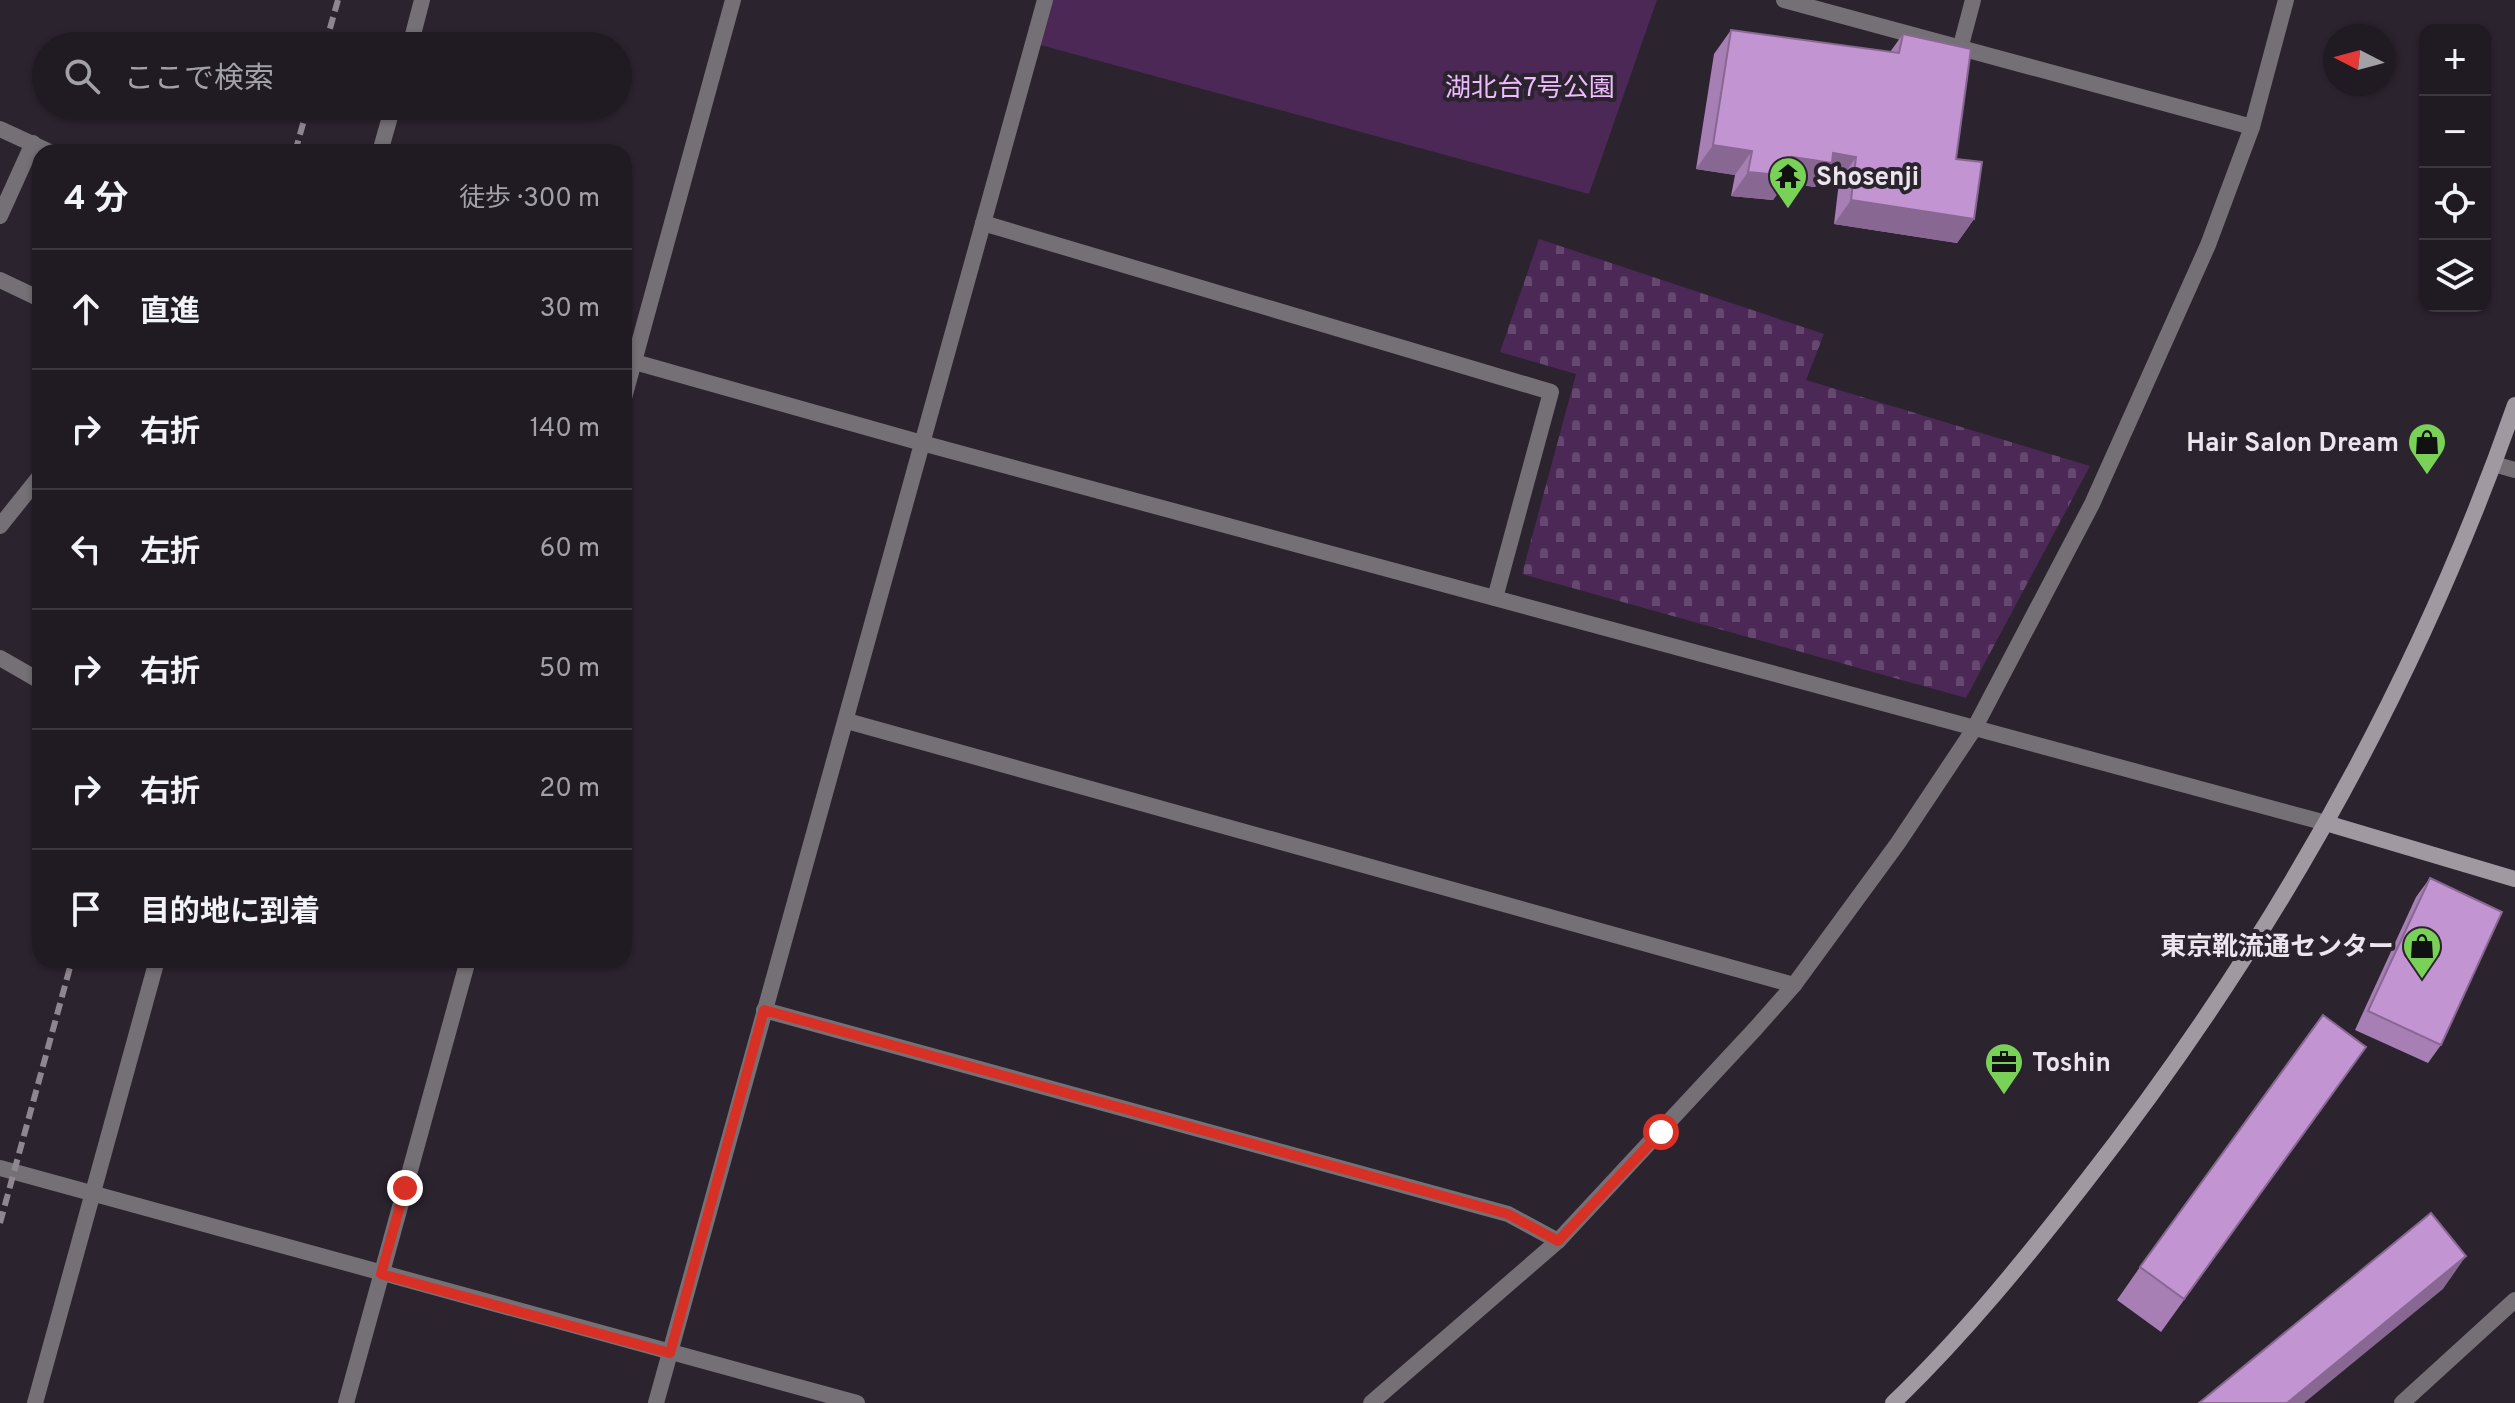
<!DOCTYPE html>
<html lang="ja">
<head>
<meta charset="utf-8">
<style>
	body { margin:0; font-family:Overpass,"Noto Sans JP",sans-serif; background:#28232a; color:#f1f3f6 }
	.controls { position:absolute; right:24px; top:24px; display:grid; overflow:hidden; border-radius:16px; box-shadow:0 2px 6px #0004 }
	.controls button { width:72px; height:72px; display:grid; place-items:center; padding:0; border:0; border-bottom:2px solid #3d3840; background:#201a22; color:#f1f3f6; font:40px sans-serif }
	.compass { position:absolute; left:2323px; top:24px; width:72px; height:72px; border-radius:50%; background:#201a22; box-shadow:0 2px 6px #0004; rotate:276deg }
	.stop { position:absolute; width:24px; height:24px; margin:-18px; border:6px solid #d93025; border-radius:50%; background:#fff }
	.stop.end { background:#d93025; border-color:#fff; box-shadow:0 2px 8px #0008 }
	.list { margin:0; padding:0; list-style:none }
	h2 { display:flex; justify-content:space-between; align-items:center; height:104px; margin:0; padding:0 32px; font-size:34px }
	h2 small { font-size:26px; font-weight:400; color:#a2a1a5 }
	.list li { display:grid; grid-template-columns:52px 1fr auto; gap:24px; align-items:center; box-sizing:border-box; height:120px; padding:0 32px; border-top:2px solid #3d3840 }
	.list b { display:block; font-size:30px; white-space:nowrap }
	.list em { font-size:26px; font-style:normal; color:#a2a1a5 }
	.icon { flex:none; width:44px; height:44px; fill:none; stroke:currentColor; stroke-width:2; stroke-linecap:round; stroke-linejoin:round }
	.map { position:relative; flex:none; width:2515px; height:1403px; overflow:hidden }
	.search { position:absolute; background:#201a22; box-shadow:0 2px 6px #0004; left:32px; top:32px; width:600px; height:88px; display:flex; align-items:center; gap:20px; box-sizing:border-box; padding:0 28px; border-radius:44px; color:#a2a1a5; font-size:30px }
	.panel { position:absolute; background:#201a22; box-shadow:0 2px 6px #0004; left:32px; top:144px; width:600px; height:824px; border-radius:24px }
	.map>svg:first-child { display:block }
	.green { fill:#4b2856 }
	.cemetery { fill:url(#cemetery-stones) }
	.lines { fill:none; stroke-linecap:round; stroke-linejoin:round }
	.lane { stroke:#747075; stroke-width:16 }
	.street { stroke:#747075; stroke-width:16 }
	.secondary { stroke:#a099a2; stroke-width:16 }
	.rail { stroke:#8e8790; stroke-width:6; stroke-dasharray:12 6; stroke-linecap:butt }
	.wall { fill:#a87fb5 }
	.shaded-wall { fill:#886893 }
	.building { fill:#c394d2; stroke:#886893; stroke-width:2 }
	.route { stroke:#d93025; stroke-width:10 }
	.labels { text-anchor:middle; stroke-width:8; stroke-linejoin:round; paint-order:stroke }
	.park-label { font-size:26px; fill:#ebf; stroke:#2b232e }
	.poi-label { font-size:26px; font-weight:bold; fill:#ebe5ed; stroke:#2b232e; text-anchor:start }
</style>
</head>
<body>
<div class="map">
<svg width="2515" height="1403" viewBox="0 0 2515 1403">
	<defs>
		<pattern id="cemetery-stones" width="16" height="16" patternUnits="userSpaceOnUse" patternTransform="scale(2)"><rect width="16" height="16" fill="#4b2856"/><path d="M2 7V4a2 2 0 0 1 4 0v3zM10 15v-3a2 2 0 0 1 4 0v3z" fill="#65476f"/></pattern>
	</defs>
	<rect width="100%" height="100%" fill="#2b232e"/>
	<polygon class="green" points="1045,0 1657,0 1589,194 1033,43"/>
	<polygon class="cemetery" points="1539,239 1824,334 1806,380 2090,466 1966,698 1522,574 1576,374 1500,352"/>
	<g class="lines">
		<g class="lane">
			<polyline points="0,216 33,143"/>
			<polyline points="0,280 40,299"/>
			<polyline points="2494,464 2515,470"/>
		</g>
		<g class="street">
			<polyline points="1784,0 2252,127"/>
			<polyline points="410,46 422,0"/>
			<polyline points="1960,49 1973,0"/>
			<polyline points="0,129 50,152"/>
			<polyline points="380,152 393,106"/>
			<polyline points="983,223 1551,392 1495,598"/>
			<polyline points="624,359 922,443 2326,823"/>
			<polyline points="624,398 733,0"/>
			<polyline points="0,526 40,476"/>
			<polyline points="0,658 40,681"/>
			<polyline points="847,721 1794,985"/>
			<polyline points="764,1010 1508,1214 1558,1241"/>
			<polyline points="0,1168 857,1403"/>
			<polyline points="35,1403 157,960"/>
			<polyline points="346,1403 468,960"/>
			<polyline points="656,1403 1045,0"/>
			<polyline points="1371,1403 1558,1241 1756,1028 1794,985 1898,843 1974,729 2092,504 2208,245 2252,127 2286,0"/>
			<polyline points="2402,1403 2515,1300"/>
		</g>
		<g class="secondary">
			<polyline points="2326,823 2515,879"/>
			<path d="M1893,1403C1964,1335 2027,1257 2087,1180C2271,944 2416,688 2515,405"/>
		</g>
		<g class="rail">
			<polyline points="325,46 338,0"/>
			<polyline points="295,152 308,106"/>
			<polyline points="0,1223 72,960"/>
		</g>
	</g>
	<g class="wall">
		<polygon points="1731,30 1890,52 1903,34 1956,159 1974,219 1957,243 1834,224 1839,182 1821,178 1815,187 1785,183 1773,200 1731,196 1735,175 1696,169 1714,54"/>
		<polygon points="2430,878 2441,1045 2428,1063 2355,1030 2416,897"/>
		<polygon points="2366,1047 2161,1332 2117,1300 2140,1267"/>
	</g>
	<g class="shaded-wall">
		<polygon points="1713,145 1752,151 1735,175 1696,169"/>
		<polygon points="1833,153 1856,157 1839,182 1821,178 1815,187 1785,183 1773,200 1731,196 1748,172 1792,157"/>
		<polygon points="1851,200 1974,219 1957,243 1834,224"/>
		<polygon points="2466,1256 2443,1289 2304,1403 2287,1403"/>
	</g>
	<g class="building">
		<polygon points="1731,30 1899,53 1903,34 1971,49 1956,159 1982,162 1974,219 1851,200 1856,157 1833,153 1832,163 1792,157 1790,176 1748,172 1752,151 1713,145"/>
		<polygon points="2430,878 2502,912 2441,1045 2368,1011"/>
		<polygon points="2323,1015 2366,1047 2184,1299 2140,1267"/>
		<polygon points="2431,1213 2466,1256 2287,1403 2199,1403"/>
	</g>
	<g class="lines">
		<polyline class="route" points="405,1188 381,1274 670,1353 764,1010 1508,1214 1558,1241 1661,1132"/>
	</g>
	<defs>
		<g id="temple-pin" transform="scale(2)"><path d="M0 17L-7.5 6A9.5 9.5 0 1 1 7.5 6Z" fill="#7ad157" stroke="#2b232e"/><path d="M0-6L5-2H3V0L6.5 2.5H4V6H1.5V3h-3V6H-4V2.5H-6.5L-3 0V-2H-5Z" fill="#111"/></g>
		<g id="shop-pin" transform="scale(2)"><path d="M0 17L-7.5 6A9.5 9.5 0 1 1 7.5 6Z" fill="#7ad157" stroke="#2b232e"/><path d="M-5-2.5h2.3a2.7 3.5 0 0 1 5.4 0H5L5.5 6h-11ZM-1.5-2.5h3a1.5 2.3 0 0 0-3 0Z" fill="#111"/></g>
		<g id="office-pin" transform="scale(2)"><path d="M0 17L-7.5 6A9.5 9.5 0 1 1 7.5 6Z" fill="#7ad157" stroke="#2b232e"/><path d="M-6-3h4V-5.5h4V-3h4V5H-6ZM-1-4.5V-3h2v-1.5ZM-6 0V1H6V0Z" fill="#111"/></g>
	</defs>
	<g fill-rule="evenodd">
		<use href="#temple-pin" x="1788" y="176"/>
		<use href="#shop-pin" x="2427" y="442"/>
		<use href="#shop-pin" x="2422" y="946"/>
		<use href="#office-pin" x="2004" y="1062"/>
	</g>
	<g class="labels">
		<g class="park-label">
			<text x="1530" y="96">湖北台7号公園</text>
		</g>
		<g class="poi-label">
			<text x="1816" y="185">Shosenji</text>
			<text x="2399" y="451" text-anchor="end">Hair Salon Dream</text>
			<text x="2394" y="955" text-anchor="end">東京靴流通センター</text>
			<text x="2032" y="1071">Toshin</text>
		</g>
	</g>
</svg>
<div class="controls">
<button>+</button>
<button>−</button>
<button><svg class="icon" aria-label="locate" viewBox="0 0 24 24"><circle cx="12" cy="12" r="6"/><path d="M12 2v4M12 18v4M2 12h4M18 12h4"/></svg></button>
<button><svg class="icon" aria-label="layers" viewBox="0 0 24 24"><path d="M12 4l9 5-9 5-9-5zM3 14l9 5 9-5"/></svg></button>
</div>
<svg class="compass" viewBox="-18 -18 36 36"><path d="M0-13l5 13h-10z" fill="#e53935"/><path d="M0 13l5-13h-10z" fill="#a2a1a5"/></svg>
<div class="stop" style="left:1661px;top:1132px"></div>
<div class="stop end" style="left:405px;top:1188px"></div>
<div class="search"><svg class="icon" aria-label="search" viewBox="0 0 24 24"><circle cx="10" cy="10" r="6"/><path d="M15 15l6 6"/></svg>ここで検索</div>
<section class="panel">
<h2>4 分<small>徒歩 · 300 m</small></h2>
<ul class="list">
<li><svg class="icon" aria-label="ahead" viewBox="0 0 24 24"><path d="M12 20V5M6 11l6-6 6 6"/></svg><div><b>直進</b></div><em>30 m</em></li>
<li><svg class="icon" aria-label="right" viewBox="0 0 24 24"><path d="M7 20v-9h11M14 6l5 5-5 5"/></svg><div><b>右折</b></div><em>140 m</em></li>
<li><svg class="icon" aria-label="left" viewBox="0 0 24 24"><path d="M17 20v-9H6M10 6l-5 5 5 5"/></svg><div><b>左折</b></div><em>60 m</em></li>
<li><svg class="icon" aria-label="right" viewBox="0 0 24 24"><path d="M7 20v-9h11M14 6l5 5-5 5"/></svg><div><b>右折</b></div><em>50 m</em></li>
<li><svg class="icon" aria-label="right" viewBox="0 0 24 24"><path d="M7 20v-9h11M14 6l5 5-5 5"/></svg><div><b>右折</b></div><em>20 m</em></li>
<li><svg class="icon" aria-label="arrive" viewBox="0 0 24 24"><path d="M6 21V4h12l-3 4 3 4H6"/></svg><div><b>目的地に到着</b></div></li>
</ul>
</section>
</div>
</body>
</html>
